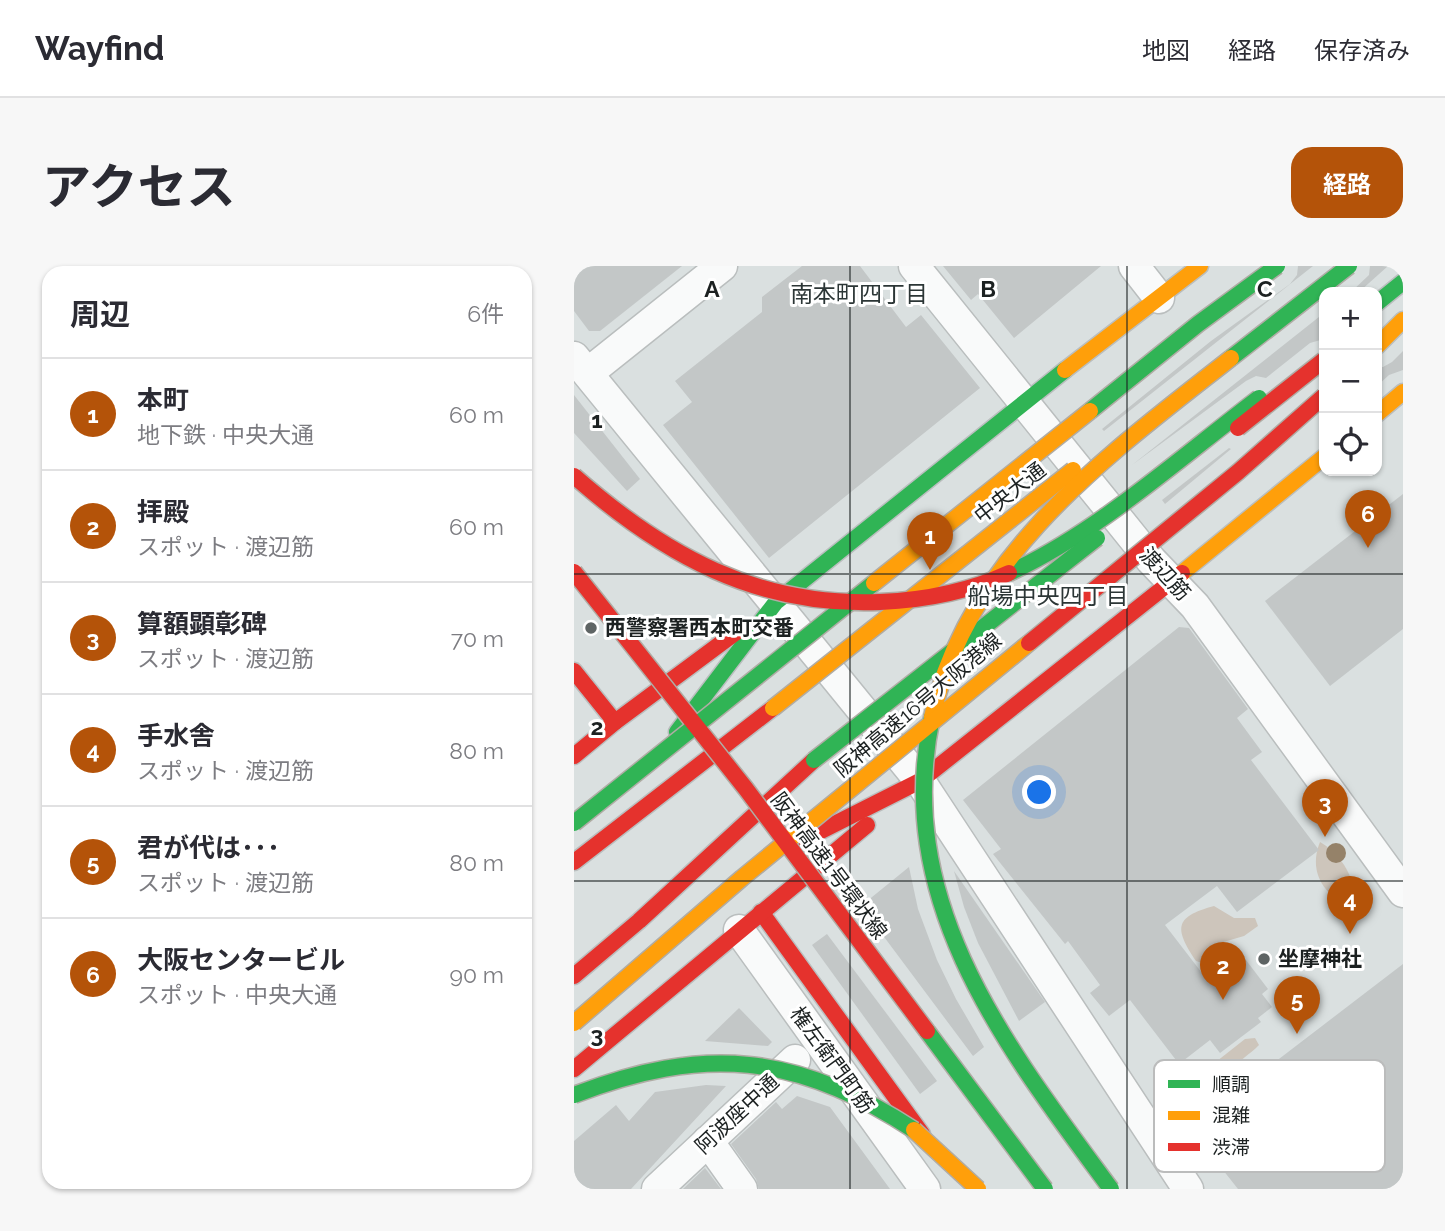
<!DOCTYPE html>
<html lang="ja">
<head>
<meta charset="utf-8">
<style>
	body { margin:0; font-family:Raleway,"Noto Sans JP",sans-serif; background:#f7f7f7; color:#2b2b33 }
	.controls { position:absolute; right:21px; top:21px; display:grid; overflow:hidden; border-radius:14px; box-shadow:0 2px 5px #0004 }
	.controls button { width:63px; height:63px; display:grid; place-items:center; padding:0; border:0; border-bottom:2px solid #e1e1e2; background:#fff; color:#2b2b33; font:35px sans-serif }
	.you { position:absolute; left:466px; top:527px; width:24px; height:24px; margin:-18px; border:5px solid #fff; border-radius:50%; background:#1a73e8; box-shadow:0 0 0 10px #1a73e833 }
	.badge { display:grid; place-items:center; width:46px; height:46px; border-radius:50%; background:#b45309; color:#fff; font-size:23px; font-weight:700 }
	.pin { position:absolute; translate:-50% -58px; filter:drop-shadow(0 2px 4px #0008) }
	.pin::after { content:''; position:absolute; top:37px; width:24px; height:21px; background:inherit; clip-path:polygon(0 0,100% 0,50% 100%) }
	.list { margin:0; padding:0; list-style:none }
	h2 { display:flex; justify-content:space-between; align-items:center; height:91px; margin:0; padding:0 28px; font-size:30px }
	h2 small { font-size:23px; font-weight:400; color:#7c7c81 }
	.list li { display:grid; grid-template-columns:46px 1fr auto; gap:21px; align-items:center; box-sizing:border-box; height:112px; padding:0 28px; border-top:2px solid #e1e1e2 }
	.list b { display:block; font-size:26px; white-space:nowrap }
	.list p { margin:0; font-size:23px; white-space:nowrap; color:#7c7c81 }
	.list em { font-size:23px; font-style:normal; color:#7c7c81 }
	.icon { flex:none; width:38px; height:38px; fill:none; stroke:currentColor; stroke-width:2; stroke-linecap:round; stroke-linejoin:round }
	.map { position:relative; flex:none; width:829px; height:923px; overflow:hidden; border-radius:21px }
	header { display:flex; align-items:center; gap:42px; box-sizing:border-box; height:98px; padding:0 35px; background:#fff; border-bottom:2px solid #e1e1e2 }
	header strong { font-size:33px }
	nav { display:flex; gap:38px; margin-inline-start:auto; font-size:24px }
	.intro { display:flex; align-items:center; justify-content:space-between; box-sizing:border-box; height:168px; padding:0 42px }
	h1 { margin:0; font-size:49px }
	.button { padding:18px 32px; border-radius:21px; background:#b45309; color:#fff; font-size:24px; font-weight:700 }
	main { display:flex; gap:42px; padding:0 42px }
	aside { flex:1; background:#fff; border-radius:21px; box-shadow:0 2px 5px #0004 }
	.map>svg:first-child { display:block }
	.green { fill:#cdc5bb }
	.building { fill:#c3c7c7 }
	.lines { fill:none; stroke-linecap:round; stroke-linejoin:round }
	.street-casing { stroke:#babebe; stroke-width:33 }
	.fast-casing { stroke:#babebe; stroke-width:19 }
	.slow-casing { stroke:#babebe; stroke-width:19 }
	.jam-casing { stroke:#babebe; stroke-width:19 }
	.street { stroke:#f9fafa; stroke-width:30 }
	.fast { stroke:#30b455; stroke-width:16 }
	.slow { stroke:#ff9f0a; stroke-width:16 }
	.jam { stroke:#e5322d; stroke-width:16 }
	.fast-bridge-casing { stroke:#b0aca5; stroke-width:19; stroke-linecap:butt }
	.slow-bridge-casing { stroke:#b0aca5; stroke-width:19; stroke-linecap:butt }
	.jam-bridge-casing { stroke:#b0aca5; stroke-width:19; stroke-linecap:butt }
	.fast-bridge { stroke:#30b455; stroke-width:16 }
	.slow-bridge { stroke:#ff9f0a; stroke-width:16 }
	.jam-bridge { stroke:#e5322d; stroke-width:16 }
	.tree { fill:#958269 }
	.grid { fill:none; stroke:#1c2121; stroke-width:2; stroke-opacity:0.55 }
	.poi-dot { fill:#5e6464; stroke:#fff; stroke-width:2.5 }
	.labels { text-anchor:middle; stroke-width:6; stroke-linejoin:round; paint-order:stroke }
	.street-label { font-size:21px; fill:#1c2121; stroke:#fff }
	.poi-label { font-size:21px; font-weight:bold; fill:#1c2121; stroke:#fff; text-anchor:start }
	.neighbourhood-label { font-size:23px; fill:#2c3636; stroke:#fff }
	.key { fill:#fff; stroke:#bbbcbc; stroke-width:2 }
	.key-label { font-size:19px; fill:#1c2121 }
	.grid-label { font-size:23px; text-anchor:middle; font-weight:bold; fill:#1c2121; stroke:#fff; stroke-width:6; stroke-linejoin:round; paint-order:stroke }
</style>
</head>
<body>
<header>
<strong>Wayfind</strong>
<nav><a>地図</a><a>経路</a><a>保存済み</a></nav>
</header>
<div class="intro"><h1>アクセス</h1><a class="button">経路</a></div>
<main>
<aside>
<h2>周辺<small>6件</small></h2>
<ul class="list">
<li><span class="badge">1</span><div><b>本町</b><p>地下鉄 · 中央大通</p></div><em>60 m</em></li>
<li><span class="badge">2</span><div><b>拝殿</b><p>スポット · 渡辺筋</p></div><em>60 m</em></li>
<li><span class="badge">3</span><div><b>算額顕彰碑</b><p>スポット · 渡辺筋</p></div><em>70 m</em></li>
<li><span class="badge">4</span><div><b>手水舎</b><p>スポット · 渡辺筋</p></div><em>80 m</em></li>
<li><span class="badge">5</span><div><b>君が代は･･･</b><p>スポット · 渡辺筋</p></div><em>80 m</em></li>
<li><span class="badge">6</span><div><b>大阪センタービル</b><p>スポット · 中央大通</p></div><em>90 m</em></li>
</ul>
</aside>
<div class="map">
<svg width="829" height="923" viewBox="0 0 829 923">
	<rect width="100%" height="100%" fill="#dae0e0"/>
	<g class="green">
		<path d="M746,576C763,586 777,604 779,623L772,631L761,632C743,618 737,598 746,576Z"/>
		<path d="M640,640L660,652H681L684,660L670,670L646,677L640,690L628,697L622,695C601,663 599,651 640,640Z"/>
		<path d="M681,772L685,779C676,789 663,794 657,807C653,814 656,821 655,829C652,847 638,858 621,861C606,852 597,842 605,825L671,773Z"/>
	</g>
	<g class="building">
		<polygon points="0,0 108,0 26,65 15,65 0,45"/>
		<polygon points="228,0 286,0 332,61 347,49 406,122 195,292 89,159 118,136 101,115 188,46 188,31"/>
		<polygon points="369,0 527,0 440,72 404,28 397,34"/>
		<polygon points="724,0 739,0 530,165 528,163 637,75 716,18 723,9"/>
		<polygon points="796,0 814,0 785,26 777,26 795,9"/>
		<polygon points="750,47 750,73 736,77 692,112 682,110 672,115 558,199"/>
		<polygon points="829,85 829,104 815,109 803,120 803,101 809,101 818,96"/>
		<polygon points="0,129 66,213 53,225 0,167"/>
		<polygon points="655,182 657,183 591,238 588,234"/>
		<polygon points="829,228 829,363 756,420 691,335"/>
		<polygon points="605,361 615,362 674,443 663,452 688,486 677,494 745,584 663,646 643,620 591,659 628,707 662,681 694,723 688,728 698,741 684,752 687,756 646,787 636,774 605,798 556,734 535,750 516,727 526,719 494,675 491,678 419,588 427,583 389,534"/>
		<polygon points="335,601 344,643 363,694 382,733 410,781 399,790 287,640"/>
		<polygon points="380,605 471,736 445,755 404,677 390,641"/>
		<polygon points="253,668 363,815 346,828 238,679"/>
		<polygon points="829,698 829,923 664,923 626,875 704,815 702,812 709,806 701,796"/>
		<polygon points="165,742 198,776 194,780 131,775"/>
		<polygon points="132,819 152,820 57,923 0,923 0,875 42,839 55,855 81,826"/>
		<polygon points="223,830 256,841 316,923 185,923 182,913 157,878 202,836 208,843"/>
		<polygon points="131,902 147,923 109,923"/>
	</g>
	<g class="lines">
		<g class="street-casing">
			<g id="street">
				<polyline points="340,0 577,294 621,340 829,626"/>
				<polyline points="560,0 585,32"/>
				<polyline points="0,91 346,515 614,923"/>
				<polyline points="14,107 148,0"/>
				<polyline points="165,664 351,923"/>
				<polyline points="134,875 168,923"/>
				<polyline points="83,923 221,794"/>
			</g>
		</g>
		<g class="fast-casing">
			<g id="fast">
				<polyline points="803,37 829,16"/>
				<polyline points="103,466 202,336 491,104"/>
			</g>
		</g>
		<g class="slow-casing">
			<g id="slow">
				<polyline points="803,80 829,54"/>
				<polyline points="491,104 626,0"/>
				<polyline points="803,148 829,126"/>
				<polyline points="608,307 750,191"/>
			</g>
		</g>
		<g class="jam-casing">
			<g id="jam">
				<polyline points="0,405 41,456"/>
				<polyline points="0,490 41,456 165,364"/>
				<polyline points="223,577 346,515 608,307"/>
				<polyline points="0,596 199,442"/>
				<polyline points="187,646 348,868"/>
				<polyline points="0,710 65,655 240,494"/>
				<polyline points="0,803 293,559"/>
			</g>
		</g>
		<use href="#street" class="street"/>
		<use href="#fast" class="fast"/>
		<use href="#slow" class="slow"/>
		<use href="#jam" class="jam"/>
		<g class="fast-bridge-casing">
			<g id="fast-bridge">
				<polyline points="657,92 775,0"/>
				<polyline points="516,145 624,58 703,0"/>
				<path d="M435,307C523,267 607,191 685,132"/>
				<path d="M358,451C318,637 434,783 537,923"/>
				<polyline points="240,494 523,272"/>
				<polyline points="0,557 300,317"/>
				<polyline points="353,765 471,923"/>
				<path d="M0,829C129,779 223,787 340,864"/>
			</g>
		</g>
		<g class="slow-bridge-casing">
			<g id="slow-bridge">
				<polyline points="300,317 516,145"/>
				<polyline points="199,442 499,204"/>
				<path d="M358,451C394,289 534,189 657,92"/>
				<polyline points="0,757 168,612 455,377"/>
				<polyline points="340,864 404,923"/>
			</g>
		</g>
		<g class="jam-bridge-casing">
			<g id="jam-bridge">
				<polyline points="664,162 750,94"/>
				<path d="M0,210C90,289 183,341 306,336C351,334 394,326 435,307"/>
				<polyline points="0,306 172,523 353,765"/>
				<polyline points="455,377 664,206 750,130"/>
			</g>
		</g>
		<use href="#fast-bridge" class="fast-bridge"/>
		<use href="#slow-bridge" class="slow-bridge"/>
		<use href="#jam-bridge" class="jam-bridge"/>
	</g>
	<circle class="tree" cx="762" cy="587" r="10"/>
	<path class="grid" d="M276,0V923M553,0V923M0,308H829M0,615H829"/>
	<g class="poi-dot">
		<circle cx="17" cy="362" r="7"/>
		<circle cx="690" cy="693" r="7"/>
	</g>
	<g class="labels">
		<g class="street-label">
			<text transform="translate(436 227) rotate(-38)" y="7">中央大通</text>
			<text transform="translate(591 308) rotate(47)" y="7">渡辺筋</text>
			<text transform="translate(344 439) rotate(-40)" y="7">阪神高速16号大阪港線</text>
			<text transform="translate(255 600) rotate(53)" y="7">阪神高速1号環状線</text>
			<text transform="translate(258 794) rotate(54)" y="7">権左衛門町筋</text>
			<text transform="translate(163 848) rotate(-43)" y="7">阿波座中通</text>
		</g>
		<g class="poi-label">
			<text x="31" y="369">西警察署西本町交番</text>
			<text x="704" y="700">坐摩神社</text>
		</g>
		<g class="neighbourhood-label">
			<text x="285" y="36">南本町四丁目</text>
			<text x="474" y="338">船場中央四丁目</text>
		</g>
	</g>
	<rect x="580" y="794" width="231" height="112" rx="10" class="key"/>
	<rect x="594" y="814" width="32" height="8" fill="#30b455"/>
	<rect x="594" y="845" width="32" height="9" fill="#ff9f0a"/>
	<rect x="594" y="877" width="32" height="8" fill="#e5322d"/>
	<g class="key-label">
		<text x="638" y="825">順調</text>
		<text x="638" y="856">混雑</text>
		<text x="638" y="888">渋滞</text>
	</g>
	<g class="grid-label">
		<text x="138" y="31">A</text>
		<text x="414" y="31">B</text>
		<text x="691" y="31">C</text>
		<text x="23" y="162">1</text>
		<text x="23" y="469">2</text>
		<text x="23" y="777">3</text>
	</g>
</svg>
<div class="controls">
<button>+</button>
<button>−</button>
<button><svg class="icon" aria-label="locate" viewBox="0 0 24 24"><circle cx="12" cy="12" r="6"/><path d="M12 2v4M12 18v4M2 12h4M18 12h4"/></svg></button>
</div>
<div class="you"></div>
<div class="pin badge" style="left:356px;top:304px">1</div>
<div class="pin badge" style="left:649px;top:734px">2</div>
<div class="pin badge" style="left:751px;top:571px">3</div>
<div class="pin badge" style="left:776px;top:668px">4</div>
<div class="pin badge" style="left:723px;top:768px">5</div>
<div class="pin badge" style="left:794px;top:282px">6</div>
</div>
</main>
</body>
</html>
